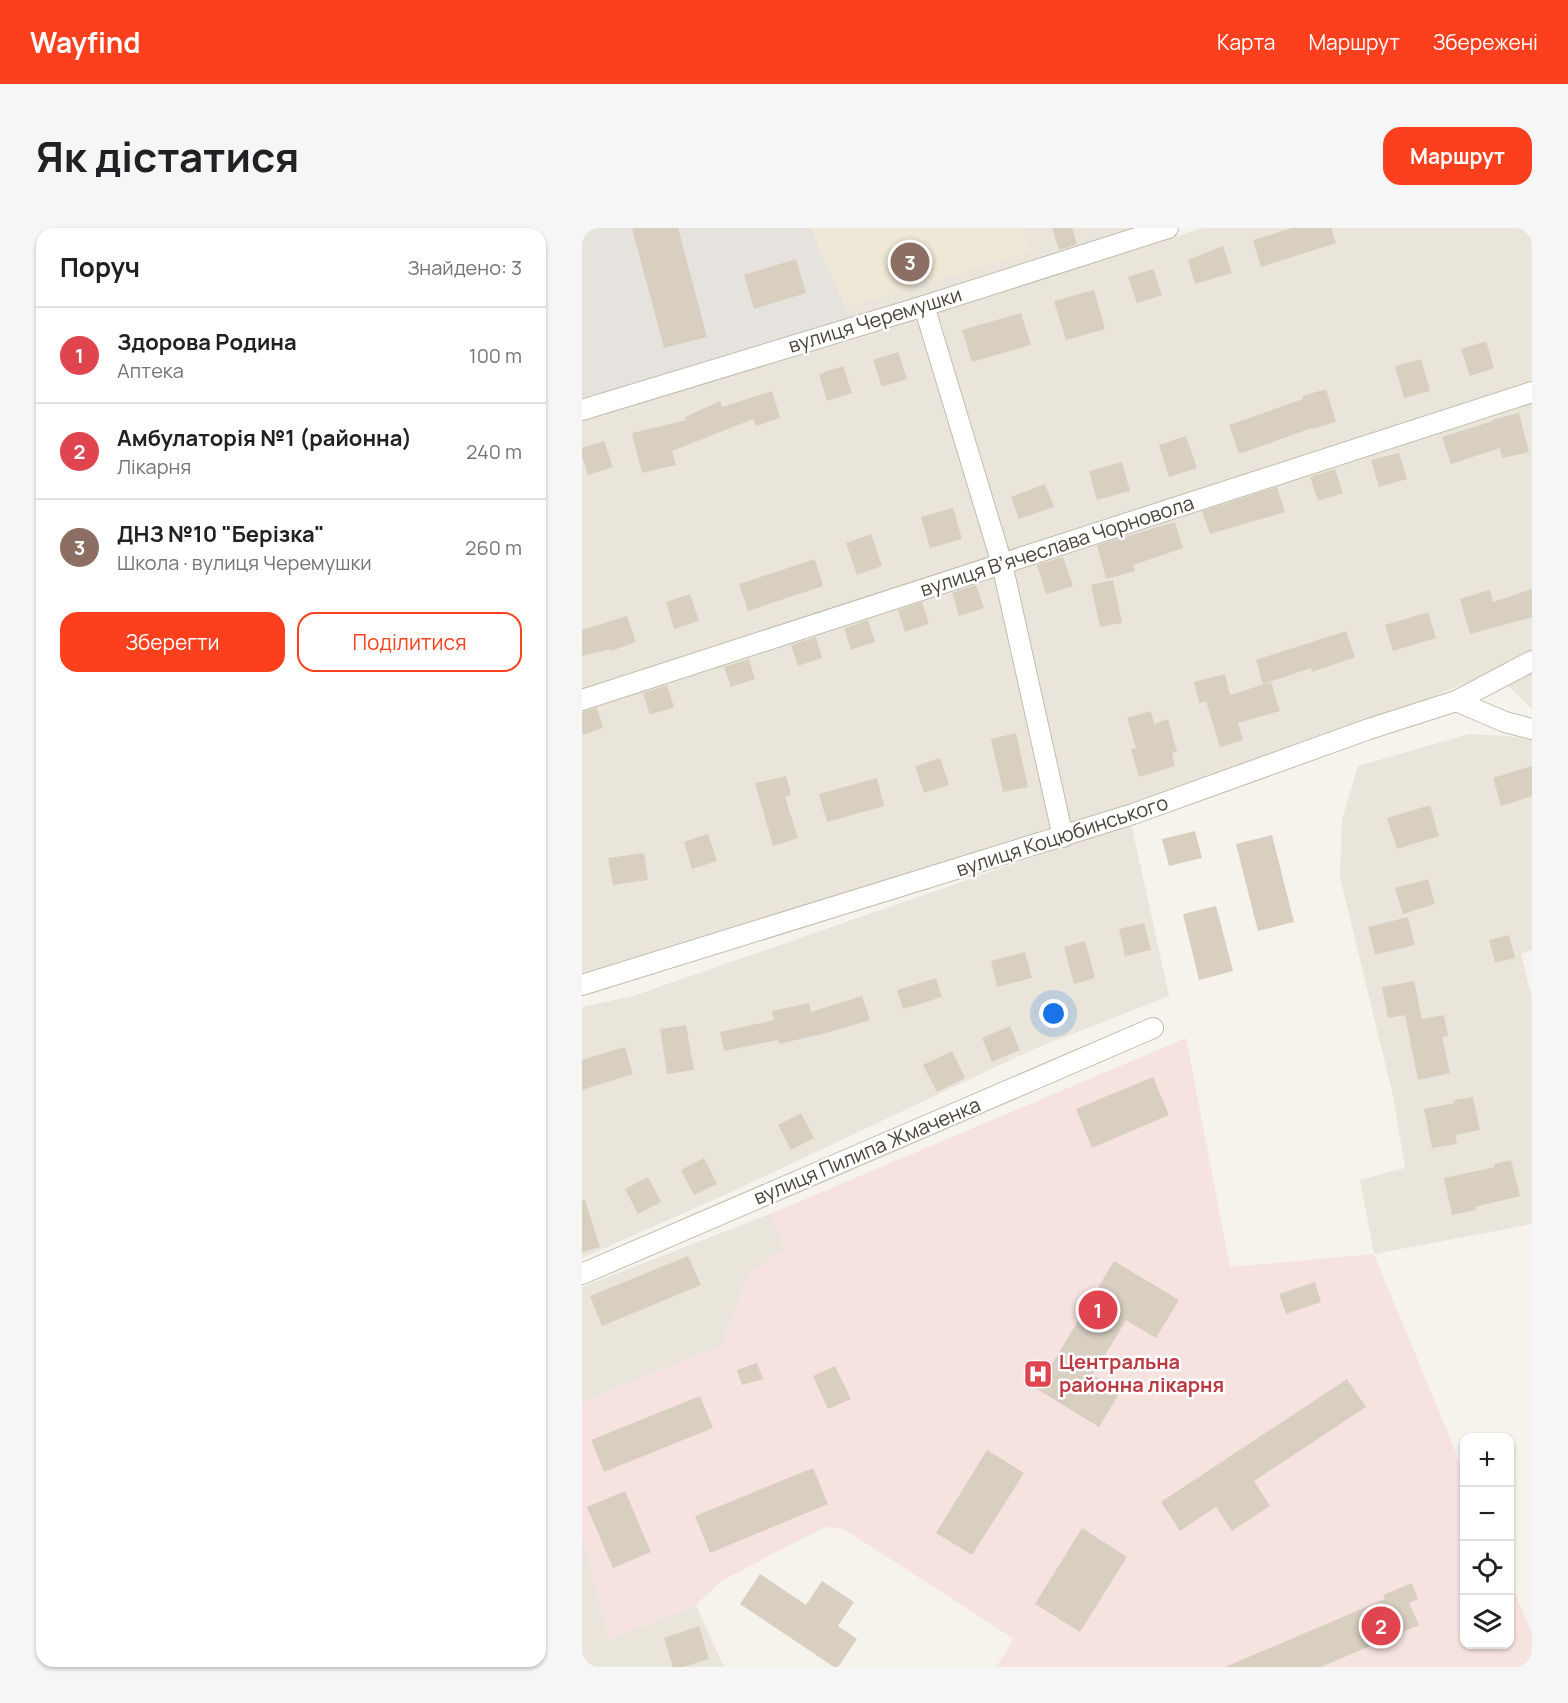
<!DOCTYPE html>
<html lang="uk">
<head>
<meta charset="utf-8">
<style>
	body { margin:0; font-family:Manrope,sans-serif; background:#f6f6f6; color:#202124 }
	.controls { position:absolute; right:18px; bottom:18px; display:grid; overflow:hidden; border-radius:12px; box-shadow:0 2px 4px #0004 }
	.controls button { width:54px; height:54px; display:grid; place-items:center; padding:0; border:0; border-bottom:2px solid #e0e0e0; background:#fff; color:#202124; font:30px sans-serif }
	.you { position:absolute; left:472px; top:786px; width:21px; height:21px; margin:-15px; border:4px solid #fff; border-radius:50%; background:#1a73e8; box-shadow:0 0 0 9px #1a73e833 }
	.badge { display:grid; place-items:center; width:39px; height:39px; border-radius:50%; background:#fc3f1d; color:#fff; font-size:20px; font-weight:700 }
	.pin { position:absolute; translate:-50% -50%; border:3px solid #fff; box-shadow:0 2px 6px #0006 }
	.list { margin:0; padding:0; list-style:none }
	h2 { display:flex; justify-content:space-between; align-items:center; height:78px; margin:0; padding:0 24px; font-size:26px }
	h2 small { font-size:20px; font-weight:400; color:#757577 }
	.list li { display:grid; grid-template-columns:39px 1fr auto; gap:18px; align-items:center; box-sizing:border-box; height:96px; padding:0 24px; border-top:2px solid #e0e0e0 }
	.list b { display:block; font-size:22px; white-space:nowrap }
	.list p { margin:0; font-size:20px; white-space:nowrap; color:#757577 }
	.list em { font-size:20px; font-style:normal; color:#757577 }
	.actions { display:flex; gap:12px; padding:18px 24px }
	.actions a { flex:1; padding:14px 0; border:2px solid #fc3f1d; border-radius:18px; text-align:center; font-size:21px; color:#fc3f1d }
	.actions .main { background:#fc3f1d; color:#fff }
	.icon { flex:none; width:33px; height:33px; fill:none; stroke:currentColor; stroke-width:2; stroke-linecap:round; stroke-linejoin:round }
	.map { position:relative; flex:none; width:950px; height:1439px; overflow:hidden; border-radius:18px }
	header { display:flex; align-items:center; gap:36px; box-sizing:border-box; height:84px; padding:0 30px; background:#fc3f1d; color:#fff }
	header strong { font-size:28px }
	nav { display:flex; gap:33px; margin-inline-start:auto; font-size:21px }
	.intro { display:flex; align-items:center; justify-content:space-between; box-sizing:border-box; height:144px; padding:0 36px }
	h1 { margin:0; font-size:42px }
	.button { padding:15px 27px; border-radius:18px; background:#fc3f1d; color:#fff; font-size:21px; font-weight:700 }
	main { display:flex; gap:36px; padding:0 36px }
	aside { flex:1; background:#fff; border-radius:18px; box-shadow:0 2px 4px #0004 }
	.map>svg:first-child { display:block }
	.residential { fill:#eae5da }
	.industrial { fill:#e6e2dd }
	.education { fill:#efe8d6 }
	.medical { fill:#f6e3e0 }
	.building { fill:#d8cfc1 }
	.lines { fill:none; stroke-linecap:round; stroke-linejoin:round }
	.minor-casing { stroke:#c2bbae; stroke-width:22 }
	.minor { stroke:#fff; stroke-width:20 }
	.labels { text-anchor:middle; stroke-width:5; stroke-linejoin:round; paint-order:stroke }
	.street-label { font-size:20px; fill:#4b4439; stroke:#fff }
	.health-label { font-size:20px; font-weight:bold; fill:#be3a42; stroke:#fff; text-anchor:start }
</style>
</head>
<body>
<header>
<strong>Wayfind</strong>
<nav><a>Карта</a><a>Маршрут</a><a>Збережені</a></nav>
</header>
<div class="intro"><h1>Як дістатися</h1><a class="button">Маршрут</a></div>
<main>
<aside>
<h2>Поруч<small>Знайдено: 3</small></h2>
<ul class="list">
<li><span class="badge" style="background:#e0444e">1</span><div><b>Здорова Родина</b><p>Аптека</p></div><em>100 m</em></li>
<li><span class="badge" style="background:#e0444e">2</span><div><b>Амбулаторія №1 (районна)</b><p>Лікарня</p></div><em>240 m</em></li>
<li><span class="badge" style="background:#8d6e63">3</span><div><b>ДНЗ №10 &quot;Берізка&quot;</b><p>Школа · вулиця Черемушки</p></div><em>260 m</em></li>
</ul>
<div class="actions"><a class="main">Зберегти</a><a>Поділитися</a></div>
</aside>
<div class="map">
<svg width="950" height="1439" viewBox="0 0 950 1439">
	<rect width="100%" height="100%" fill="#f6f3ec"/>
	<g class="residential">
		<polygon points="440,0 552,0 269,91 264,79 448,23"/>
		<polygon points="621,0 950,0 950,423 916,441 810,486 549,579 0,749 0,191 288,105"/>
		<polygon points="950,442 950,481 923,455"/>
		<polygon points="887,506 926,508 950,512 950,722 939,726 950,771 950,996 792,1026 778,952 823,940 811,868 758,649 760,591 776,538"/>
		<polygon points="549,595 587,768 452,821 147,965 0,1030 0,779 51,768"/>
		<polygon points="188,986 203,1021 168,1044 140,1117 0,1174 0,1059"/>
		<polygon points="0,1307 27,1411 114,1377 142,1439 0,1439"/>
	</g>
	<polygon class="industrial" points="0,0 229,0 269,91 0,173"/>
	<polygon class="education" points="229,0 440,0 448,23 264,79"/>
	<polygon class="medical" points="604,810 648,1039 792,1026 882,1244 882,1416 927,1416 928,1352 950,1406 950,1439 414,1439 432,1411 262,1301 243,1299 139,1353 114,1377 27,1411 0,1307 0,1174 140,1117 168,1044 203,1021 188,986"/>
	<g class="building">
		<polygon points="50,0 96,0 125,109 82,120"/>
		<polygon points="470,0 490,0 495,16 477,22"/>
		<polygon points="710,0 749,0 754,15 679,39 671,12"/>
		<polygon points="641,18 650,45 613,56 606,32"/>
		<polygon points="214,31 224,65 172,81 162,47"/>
		<polygon points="571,41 580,67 555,75 546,49"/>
		<polygon points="512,62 523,101 484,112 472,73"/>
		<polygon points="439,85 449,117 390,134 380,102"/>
		<polygon points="904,113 912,140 888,148 879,121"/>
		<polygon points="316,124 325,151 300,159 291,132"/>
		<polygon points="839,131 848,163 822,170 813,138"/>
		<polygon points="261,138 270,165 245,173 237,146"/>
		<polygon points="744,161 754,194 730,201 730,200 657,226 647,197 721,171 720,168"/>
		<polygon points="190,163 198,190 174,198 171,191 90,223 94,237 60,245 50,205 105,192 103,189 138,173 140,179"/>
		<polygon points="937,185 947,224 920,230 918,220 869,236 860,209 911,193 910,192"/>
		<polygon points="604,208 615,240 587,249 577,217"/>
		<polygon points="22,213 31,239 6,247 0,228 0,220"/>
		<polygon points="817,225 825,251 797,259 789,232"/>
		<polygon points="540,234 548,263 515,272 507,243"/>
		<polygon points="753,241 761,265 736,273 728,249"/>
		<polygon points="463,256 472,279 437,291 429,269"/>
		<polygon points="695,259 703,284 628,306 620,283"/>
		<polygon points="371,280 380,311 348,320 339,289"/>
		<polygon points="593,294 601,320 551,337 553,343 524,351 515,317"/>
		<polygon points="289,306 300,338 275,347 264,315"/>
		<polygon points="481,329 491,358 464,366 455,337"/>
		<polygon points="233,331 241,358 166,383 157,356"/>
		<polygon points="531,352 540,395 518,399 509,357"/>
		<polygon points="394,357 402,380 377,388 370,365"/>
		<polygon points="950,361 950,389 888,406 878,371 908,362 911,374"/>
		<polygon points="108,366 117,393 92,401 84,374"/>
		<polygon points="340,374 347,396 323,404 316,382"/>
		<polygon points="846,384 854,410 811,423 803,397"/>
		<polygon points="45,388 54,414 29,423 29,421 0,428 0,402"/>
		<polygon points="286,392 293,414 269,422 262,400"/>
		<polygon points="764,403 773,429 730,444 729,440 681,456 674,432"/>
		<polygon points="234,409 240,430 216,438 209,417"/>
		<polygon points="167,431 173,451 149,459 142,439"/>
		<polygon points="643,446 648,467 689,454 698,483 656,495 661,512 638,519 624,473 617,475 612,454"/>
		<polygon points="85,457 92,479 68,487 61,465"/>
		<polygon points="15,480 21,500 0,507 0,484"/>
		<polygon points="569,483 572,496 586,491 595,524 590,525 593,538 557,549 549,521 554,520 545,490"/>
		<polygon points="434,505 446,559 421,564 409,511"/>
		<polygon points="358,530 367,557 342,565 333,538"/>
		<polygon points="950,538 950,568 919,578 911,550"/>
		<polygon points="204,548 209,567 203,569 216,610 191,618 173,555"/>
		<polygon points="295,550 302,578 245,594 237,566"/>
		<polygon points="848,577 857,608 815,621 805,590"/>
		<polygon points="613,603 620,630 587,638 580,611"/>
		<polygon points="126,606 135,633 110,641 102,614"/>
		<polygon points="690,607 712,694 676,703 654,616"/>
		<polygon points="62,625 66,652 31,657 26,630"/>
		<polygon points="846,651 853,676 821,686 813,660"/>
		<polygon points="634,678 651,743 617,752 601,686"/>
		<polygon points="826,689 833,717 793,727 786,699"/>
		<polygon points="562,695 569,722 543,728 537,701"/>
		<polygon points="927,707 933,730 913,735 907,712"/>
		<polygon points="503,713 513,750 492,756 482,719"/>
		<polygon points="443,724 450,750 415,759 409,733"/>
		<polygon points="354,750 360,769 321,781 315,762"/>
		<polygon points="832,753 840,791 862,787 866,808 860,809 868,845 836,852 823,787 806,790 800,759"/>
		<polygon points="280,768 288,792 244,805 197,816 196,812 142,823 138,804 192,792 190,783 227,775 229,784"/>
		<polygon points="104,797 112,842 85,846 78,801"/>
		<polygon points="428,798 438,822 410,834 400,810"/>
		<polygon points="43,819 51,846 0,862 0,832"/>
		<polygon points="370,823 383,850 355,864 341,837"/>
		<polygon points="571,849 587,887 510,920 494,881"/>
		<polygon points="891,869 898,902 873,907 875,916 850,920 842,881 872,875 872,872"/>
		<polygon points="219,885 232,910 209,922 196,897"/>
		<polygon points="122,930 135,956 112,967 99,942"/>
		<polygon points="929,932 938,968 893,979 894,982 870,987 862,950 913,939 912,936"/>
		<polygon points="66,949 79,974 56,986 43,961"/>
		<polygon points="3,972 18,1019 0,1024 0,973"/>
		<polygon points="106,1028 119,1057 20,1098 8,1068"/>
		<polygon points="532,1033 597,1072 574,1110 544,1092 511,1147 538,1164 517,1199 455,1161"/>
		<polygon points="733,1054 739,1074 704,1086 697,1066"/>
		<polygon points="175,1135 181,1151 160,1157 155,1142"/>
		<polygon points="253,1138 269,1171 246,1181 231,1148"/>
		<polygon points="765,1151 784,1179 672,1253 688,1278 650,1303 634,1279 598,1303 579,1274"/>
		<polygon points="118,1168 131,1200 22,1244 9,1212"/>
		<polygon points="405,1222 442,1245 390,1327 354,1305"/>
		<polygon points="231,1240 246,1276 128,1325 113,1288"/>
		<polygon points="43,1263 69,1324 31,1340 5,1279"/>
		<polygon points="500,1300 545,1329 498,1404 453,1376"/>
		<polygon points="178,1346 224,1377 240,1353 272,1374 256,1398 275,1411 256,1439 252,1439 158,1376"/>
		<polygon points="830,1355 836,1371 827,1375 837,1397 739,1439 643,1439 803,1371 801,1367"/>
		<polygon points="117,1398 127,1431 101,1439 91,1439 82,1410"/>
	</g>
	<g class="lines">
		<g class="minor-casing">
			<g id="minor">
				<polyline points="342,78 420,336 481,609"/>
				<polyline points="0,182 342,78 586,0"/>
				<polyline points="0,472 950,164"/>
				<polyline points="874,473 923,494 950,501"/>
				<polyline points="0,757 551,586 787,501 874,473 950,433"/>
				<polyline points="0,1046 571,800"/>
			</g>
		</g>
		<use href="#minor" class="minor"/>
	</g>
	<defs>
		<g id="hospital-square" transform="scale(1.5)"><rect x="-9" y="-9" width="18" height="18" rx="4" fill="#e0444e" stroke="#fff"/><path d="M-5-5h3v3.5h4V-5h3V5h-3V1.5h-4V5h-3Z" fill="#fff"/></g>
	</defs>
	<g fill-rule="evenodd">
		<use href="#hospital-square" x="456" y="1146"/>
	</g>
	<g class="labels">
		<g class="street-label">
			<text transform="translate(293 92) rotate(-17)" y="7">вулиця Черемушки</text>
			<text transform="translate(475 318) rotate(-18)" y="7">вулиця Вʼячеслава Чорновола</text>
			<text transform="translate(480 608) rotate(-18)" y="7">вулиця Коцюбинського</text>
			<text transform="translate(285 923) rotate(-23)" y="7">вулиця Пилипа Жмаченка</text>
		</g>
		<g class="health-label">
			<text x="477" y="1141">Центральна<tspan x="477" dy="23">районна лікарня</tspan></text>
		</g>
	</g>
</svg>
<div class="controls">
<button>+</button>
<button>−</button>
<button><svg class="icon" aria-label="locate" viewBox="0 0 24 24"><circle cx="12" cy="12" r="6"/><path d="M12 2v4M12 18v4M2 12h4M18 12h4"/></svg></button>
<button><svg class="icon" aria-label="layers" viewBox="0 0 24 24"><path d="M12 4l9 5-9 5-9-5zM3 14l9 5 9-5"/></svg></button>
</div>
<div class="you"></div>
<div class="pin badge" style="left:516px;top:1082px;background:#e0444e">1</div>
<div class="pin badge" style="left:799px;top:1398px;background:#e0444e">2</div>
<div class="pin badge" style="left:328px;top:34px;background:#8d6e63">3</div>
</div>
</main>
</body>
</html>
